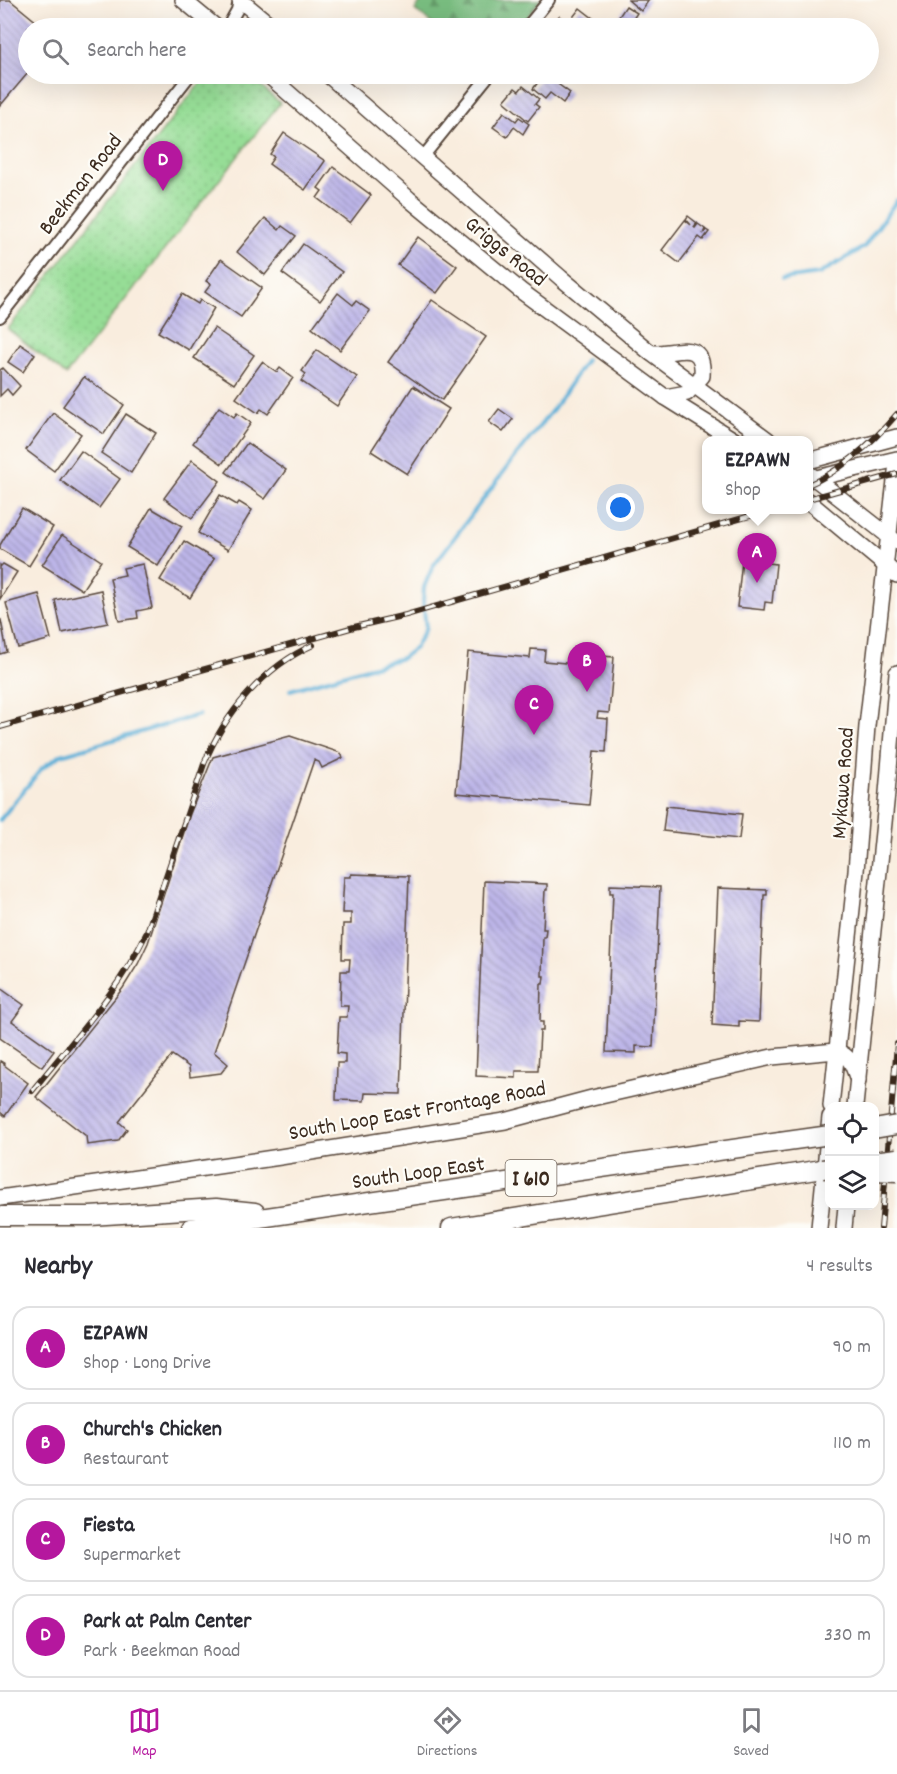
<!DOCTYPE html>
<html lang="en">
<head>
<meta charset="utf-8">
<style>
	body { margin:0; font-family:Dekko,sans-serif; background:#f7f7f7; color:#2b2b33 }
	.controls { position:absolute; right:18px; bottom:18px; display:grid; overflow:hidden; border-radius:12px; box-shadow:0 6px 24px #0002 }
	.controls button { width:54px; height:54px; display:grid; place-items:center; padding:0; border:0; border-bottom:2px solid #e1e1e2; background:#fff; color:#2b2b33; font:30px sans-serif }
	.you { position:absolute; left:621px; top:508px; width:21px; height:21px; margin:-15px; border:4px solid #fff; border-radius:50%; background:#1a73e8; box-shadow:0 0 0 9px #1a73e833 }
	.badge { display:grid; place-items:center; width:39px; height:39px; border-radius:50%; background:#b5179e; color:#fff; font-size:20px; font-weight:700 }
	.pin { position:absolute; translate:-50% -50px; filter:drop-shadow(0 2px 3px #0008) }
	.pin::after { content:''; position:absolute; top:32px; width:21px; height:18px; background:inherit; clip-path:polygon(0 0,100% 0,50% 100%) }
	.popup { position:absolute; left:702px; top:436px; width:111px; height:78px; box-sizing:border-box; display:grid; place-content:center; border-radius:12px; background:#fff; filter:drop-shadow(0 2px 4px #0005); font-size:20px; white-space:nowrap; color:#7c7c81 }
	.popup b { font-size:22px; color:#2b2b33 }
	.popup::after { content:''; position:absolute; left:50%; top:100%; margin-left:-12px; border:12px solid transparent; border-top-color:#fff }
	.list { margin:0; padding:0; list-style:none }
	h2 { display:flex; justify-content:space-between; align-items:center; height:78px; margin:0; padding:0 24px; font-size:26px }
	h2 small { font-size:20px; font-weight:400; color:#7c7c81 }
	.list li { display:grid; grid-template-columns:39px 1fr auto; gap:18px; align-items:center; box-sizing:border-box; height:84px; margin:0 12px 12px; padding:0 12px; border:2px solid #e1e1e2; border-radius:18px }
	.list b { display:block; font-size:22px; white-space:nowrap }
	.list p { margin:0; font-size:20px; white-space:nowrap; color:#7c7c81 }
	.list em { font-size:20px; font-style:normal; color:#7c7c81 }
	.icon { flex:none; width:33px; height:33px; fill:none; stroke:currentColor; stroke-width:2; stroke-linecap:round; stroke-linejoin:round }
	.map { position:relative; flex:none; width:897px; height:1228px; overflow:hidden }
	.search { position:absolute; background:#fff; box-shadow:0 6px 24px #0002; left:18px; right:18px; top:18px; height:66px; display:flex; align-items:center; gap:15px; box-sizing:border-box; padding:0 21px; border-radius:33px; color:#7c7c81; font-size:22px }
	.sheet { height:462px; background:#fff }
	nav { display:flex; justify-content:space-around; align-items:center; box-sizing:border-box; height:84px; border-top:2px solid #e1e1e2; background:#fff; font-size:16px; color:#7c7c81 }
	nav a { display:grid; justify-items:center; gap:3px }
	nav .on { color:#b5179e }
	.map>svg:first-child { display:block }
	.grass { fill:url(#grass-dots); stroke:#68845a; stroke-width:1.5 }
	.forest { fill:url(#forest-firs); stroke:#5a734e; stroke-width:1.5 }
	.lines { fill:none; stroke-linecap:round; stroke-linejoin:round }
	.stream { stroke:#5db0d8; stroke-width:4 }
	.building { fill:url(#building-back-hatch) }
	.minor-casing { stroke:#58473b; stroke-width:14 }
	.secondary-casing { stroke:#58473b; stroke-width:18 }
	.motorway-casing { stroke:#58473b; stroke-width:21 }
	.minor { stroke:#fff; stroke-width:10 }
	.secondary { stroke:#fff; stroke-width:15 }
	.motorway { stroke:#fff; stroke-width:18 }
	.rail-casing { stroke:#3b2a1e; stroke-width:6 }
	.rail { stroke:#fdfcf7; stroke-width:4; stroke-dasharray:11; stroke-linecap:butt }
	.motorway-bridge-casing { stroke:#58473b; stroke-width:21; stroke-linecap:butt }
	.motorway-bridge { stroke:#fff; stroke-width:18 }
	.labels { text-anchor:middle; stroke-width:4.5; stroke-linejoin:round; paint-order:stroke }
	.shield { fill:#fdfcf7; stroke:#75695f; stroke-width:1.5 }
	.shield-label { font-size:21px; font-weight:bold; fill:#3b2a1e }
	.street-label { font-size:22px; fill:#3b2a1e; stroke:#fdfcf7 }
</style>
</head>
<body>
<div class="map">
<svg width="897" height="1228" viewBox="0 0 897 1228">
	<defs>
		<pattern id="grass-dots" width="8" height="8" patternUnits="userSpaceOnUse" patternTransform="scale(1.5)"><rect width="8" height="8" fill="#96dd96"/><path d="M2 2h.1M6 6h.1" fill="none" stroke="#82be81" stroke-width="1.8" stroke-linecap="round"/></pattern>
		<pattern id="forest-firs" width="22" height="20" patternUnits="userSpaceOnUse" patternTransform="scale(1.5)"><rect width="22" height="20" fill="#78bc7f"/><path d="M5 1l3.5 6h-7zM16 11l3.5 6h-7z" fill="#649967"/></pattern>
		<pattern id="building-back-hatch" width="6" height="6" patternUnits="userSpaceOnUse" patternTransform="scale(1.5)"><rect width="6" height="6" fill="#bdb6e9"/><path d="M-1 5l2 2M0 0l6 6M5-1l2 2" fill="none" stroke="#9b94bc"/></pattern>
	</defs>
	<rect width="100%" height="100%" fill="#fdfcf7"/>
	<filter id="ink" filterUnits="userSpaceOnUse"><feTurbulence type="fractalNoise" baseFrequency=".0167" numOctaves="2"/><feDisplacementMap in="SourceGraphic" scale="12" xChannelSelector="R" yChannelSelector="G"/><feConvolveMatrix kernelMatrix="1 2 1 2 8 2 1 2 1" color-interpolation-filters="sRGB"/></filter>
	<filter id="wash" filterUnits="userSpaceOnUse"><feTurbulence type="fractalNoise" baseFrequency=".008" numOctaves="4" result="noise"/><feDisplacementMap in="SourceGraphic" scale="24" xChannelSelector="R" yChannelSelector="G"/><feGaussianBlur stdDeviation="1.35" result="paint"/><feColorMatrix in="noise" values="0 0 0 0 0 0 0 0 0 0 0 0 0 0 0 0 0 1.4 0 .05"/><feComposite in="paint" operator="in"/></filter>
	<g filter="url(#wash)">
		<rect width="100%" height="100%" fill="#f9edde"/>
		<polygon class="grass" points="207,74 246,74 280,103 66,375 8,329"/>
		<polygon class="forest" points="422,0 541,0 518,28 437,28 415,10"/>
		<g class="lines">
			<g class="stream">
				<polyline points="782,279 819,274 864,247 897,200"/>
				<polyline points="290,690 402,658 415,648 426,628 423,601 424,587 433,566 512,461 554,408 586,360"/>
				<polyline points="0,820 42,768 61,755 199,715"/>
			</g>
		</g>
		<g id="blocks">
			<g class="building">
				<polygon points="0,0 10,0 44,28 28,28 28,73 0,106"/>
				<polygon points="628,0 649,0 641,11"/>
				<polygon points="626,6 637,13 629,25 618,18"/>
				<polygon points="580,8 594,19 587,28 580,28 570,21"/>
				<polygon points="559,16 575,28 556,28 552,25"/>
				<polygon points="544,74 570,93 563,103 550,93 545,99 533,89"/>
				<polygon points="523,86 539,99 535,104 539,107 528,121 504,101 515,88 519,91"/>
				<polygon points="504,112 516,121 519,117 529,124 523,134 514,127 507,137 493,127"/>
				<polygon points="284,133 325,161 305,190 269,164 274,157 270,154"/>
				<polygon points="333,167 371,195 350,223 317,198 322,191 318,188"/>
				<polygon points="688,216 697,223 694,227 695,228 698,224 705,229 703,234 706,230 709,232 703,240 699,237 679,263 662,250 685,220 691,225 686,219"/>
				<polygon points="265,218 279,230 282,226 296,236 265,275 237,252"/>
				<polygon points="418,237 457,266 437,293 398,265"/>
				<polygon points="303,244 342,272 320,301 282,273"/>
				<polygon points="221,259 262,288 241,317 205,292 211,284 206,281"/>
				<polygon points="338,293 353,305 356,301 370,311 340,350 312,328"/>
				<polygon points="182,294 198,304 200,300 214,308 189,350 158,332"/>
				<polygon points="432,300 486,337 442,400 388,362"/>
				<polygon points="214,328 254,355 234,384 194,358"/>
				<polygon points="20,344 35,354 23,372 8,362"/>
				<polygon points="317,350 357,377 337,406 301,381 306,374 302,371"/>
				<polygon points="262,362 277,372 280,368 293,378 268,414 261,409 258,413 236,398"/>
				<polygon points="3,368 20,386 12,395 7,389 0,396 0,370"/>
				<polygon points="84,377 124,405 104,434 63,406"/>
				<polygon points="413,386 449,409 407,474 371,451"/>
				<polygon points="219,407 234,417 237,413 251,423 222,464 193,443"/>
				<polygon points="499,409 513,419 503,432 489,422"/>
				<polygon points="53,413 81,434 54,471 26,450"/>
				<polygon points="126,414 156,433 131,473 101,453"/>
				<polygon points="247,443 286,470 265,499 226,472"/>
				<polygon points="81,451 120,479 99,508 60,480"/>
				<polygon points="192,460 220,481 192,518 164,498"/>
				<polygon points="220,495 237,505 239,502 252,510 228,550 198,533"/>
				<polygon points="22,508 53,527 29,566 0,549 0,545"/>
				<polygon points="151,508 182,526 158,566 127,547"/>
				<polygon points="62,535 101,561 82,590 42,565"/>
				<polygon points="184,541 214,559 190,598 160,580"/>
				<polygon points="742,560 776,564 772,603 765,602 764,610 737,607"/>
				<polygon points="3,564 17,572 0,599 0,565 1,566"/>
				<polygon points="143,564 152,608 137,611 138,618 119,621 110,578 125,575 123,568"/>
				<polygon points="101,590 108,623 62,633 55,600"/>
				<polygon points="39,594 51,639 18,648 6,603"/>
				<polygon points="1,620 7,652 0,654 0,621"/>
				<polygon points="531,649 545,650 544,661 576,664 577,654 614,657 609,713 598,712 597,718 608,719 606,752 594,751 589,805 456,793 468,652 530,658"/>
				<polygon points="290,736 341,753 343,758 322,768 319,762 314,760 214,1052 228,1064 221,1073 190,1077 189,1067 172,1055 119,1122 127,1129 118,1141 87,1145 86,1136 36,1097 123,988 138,964 148,943 190,814 213,757"/>
				<polygon points="666,806 742,814 739,839 663,831"/>
				<polygon points="351,874 409,876 401,1094 365,1093 364,1101 336,1100 337,1063 345,1063 345,1054 337,1053 339,1017 347,1017 348,1006 340,1006 341,971 349,971 350,959 342,959 343,924 351,924 351,913 342,913 344,877 351,877"/>
				<polygon points="484,881 547,884 547,890 545,890 543,929 546,929 545,937 543,937 542,976 544,976 543,984 541,984 540,1022 543,1022 543,1031 540,1031 538,1071 516,1071 516,1078 476,1076"/>
				<polygon points="610,885 660,887 653,1047 636,1046 636,1053 606,1052 613,893 610,893"/>
				<polygon points="718,888 767,890 767,895 764,895 759,1022 739,1021 739,1027 712,1025"/>
				<polygon points="0,988 24,1005 12,1021 54,1051 42,1067 0,1038"/>
				<polygon points="0,1061 5,1064 4,1065 28,1083 5,1116 0,1112"/>
			</g>
		</g>
	</g>
	<g filter="url(#ink)">
		<use href="#blocks" fill-opacity="0" stroke="#58473b" stroke-width="1.5"/>
		<g class="lines">
			<g class="minor-casing">
				<g id="minor">
					<polyline points="227,28 237,10 239,0"/>
					<polyline points="526,28 549,0"/>
					<polyline points="422,158 490,74"/>
					<polyline points="0,317 191,74"/>
				</g>
			</g>
			<g class="secondary-casing">
				<g id="secondary">
					<polyline points="183,0 217,28"/>
					<polyline points="240,0 274,28"/>
					<polyline points="267,74 409,199 521,291 665,397 734,440"/>
					<polyline points="327,74 561,278 651,353 768,440"/>
					<path d="M651,353C674,355 705,336 702,376L687,393L665,397"/>
					<polyline points="808,461 897,437"/>
					<polyline points="808,473 895,541"/>
					<polyline points="808,480 897,459"/>
					<polyline points="808,501 897,575"/>
					<polyline points="831,1106 856,871 867,726 897,463"/>
					<polyline points="855,1106 887,793 897,673"/>
					<path d="M0,1198L280,1157L505,1121L592,1098L772,1057L836,1051C851,1056 853,1066 858,1080"/>
					<polyline points="819,1228 830,1117"/>
					<polyline points="844,1228 846,1206"/>
				</g>
			</g>
			<g class="motorway-casing">
				<g id="motorway">
					<polyline points="0,1216 90,1216 216,1208 255,1212"/>
					<polyline points="191,1228 780,1142"/>
					<polyline points="451,1228 822,1169"/>
				</g>
			</g>
			<use href="#minor" class="minor"/>
			<use href="#secondary" class="secondary"/>
			<use href="#motorway" class="motorway"/>
			<g class="rail-casing">
				<g id="rail">
					<path d="M808,485C843,470 872,443 897,414"/>
					<polyline points="808,499 897,474"/>
					<polyline points="0,727 354,627 406,615 771,510"/>
					<path d="M32,1091C73,1040 119,991 147,932L204,764C224,714 264,667 313,645"/>
					<polyline points="881,1228 897,1044"/>
				</g>
			</g>
			<use href="#rail" class="rail"/>
			<g class="motorway-bridge-casing">
				<g id="motorway-bridge">
					<polyline points="874,1129 897,1125"/>
					<polyline points="780,1142 830,1135"/>
					<polyline points="874,1161 897,1158"/>
					<polyline points="822,1169 830,1168"/>
					<polyline points="874,1171 897,1172"/>
				</g>
			</g>
			<use href="#motorway-bridge" class="motorway-bridge"/>
		</g>
	</g>
	<g class="labels">
		<rect class="shield" x="505.5" y="1160" width="51" height="36" rx="4.5"/>
		<g class="shield-label">
			<text x="531" y="1185">I 610</text>
		</g>
		<g class="street-label">
			<text transform="translate(79 183) rotate(-52)" y="8">Beekman Road</text>
			<text transform="translate(507 250) rotate(39)" y="8">Griggs Road</text>
			<text transform="translate(841 783) rotate(-86)" y="8">Mykawa Road</text>
			<text transform="translate(417 1109) rotate(-10)" y="8">South Loop East Frontage Road</text>
			<text transform="translate(418 1171) rotate(-8)" y="8">South Loop East</text>
		</g>
	</g>
</svg>
<div class="controls">
<button><svg class="icon" aria-label="locate" viewBox="0 0 24 24"><circle cx="12" cy="12" r="6"/><path d="M12 2v4M12 18v4M2 12h4M18 12h4"/></svg></button>
<button><svg class="icon" aria-label="layers" viewBox="0 0 24 24"><path d="M12 4l9 5-9 5-9-5zM3 14l9 5 9-5"/></svg></button>
</div>
<div class="you"></div>
<div class="pin badge" style="left:757px;top:583px">A</div>
<div class="popup"><b>EZPAWN</b>Shop</div>
<div class="pin badge" style="left:587px;top:692px">B</div>
<div class="pin badge" style="left:534px;top:735px">C</div>
<div class="pin badge" style="left:163px;top:191px">D</div>
<div class="search"><svg class="icon" aria-label="search" viewBox="0 0 24 24"><circle cx="10" cy="10" r="6"/><path d="M15 15l6 6"/></svg>Search here</div>
</div>
<section class="sheet">
<h2>Nearby<small>4 results</small></h2>
<ul class="list">
<li><span class="badge">A</span><div><b>EZPAWN</b><p>Shop · Long Drive</p></div><em>90 m</em></li>
<li><span class="badge">B</span><div><b>Church's Chicken</b><p>Restaurant</p></div><em>110 m</em></li>
<li><span class="badge">C</span><div><b>Fiesta</b><p>Supermarket</p></div><em>140 m</em></li>
<li><span class="badge">D</span><div><b>Park at Palm Center</b><p>Park · Beekman Road</p></div><em>330 m</em></li>
</ul>
</section>
<nav>
<a class="on"><svg class="icon" aria-label="map" viewBox="0 0 24 24"><path d="M3 6l6-2 6 2 6-2v14l-6 2-6-2-6 2zM9 4v14M15 6v14"/></svg>Map</a>
<a><svg class="icon" aria-label="directions" viewBox="0 0 24 24"><path d="M12 3l9 9-9 9-9-9zM9 14v-3h6M13 9l2 2-2 2"/></svg>Directions</a>
<a><svg class="icon" aria-label="saved" viewBox="0 0 24 24"><path d="M7 4h10v16l-5-4-5 4z"/></svg>Saved</a>
</nav>
</body>
</html>
